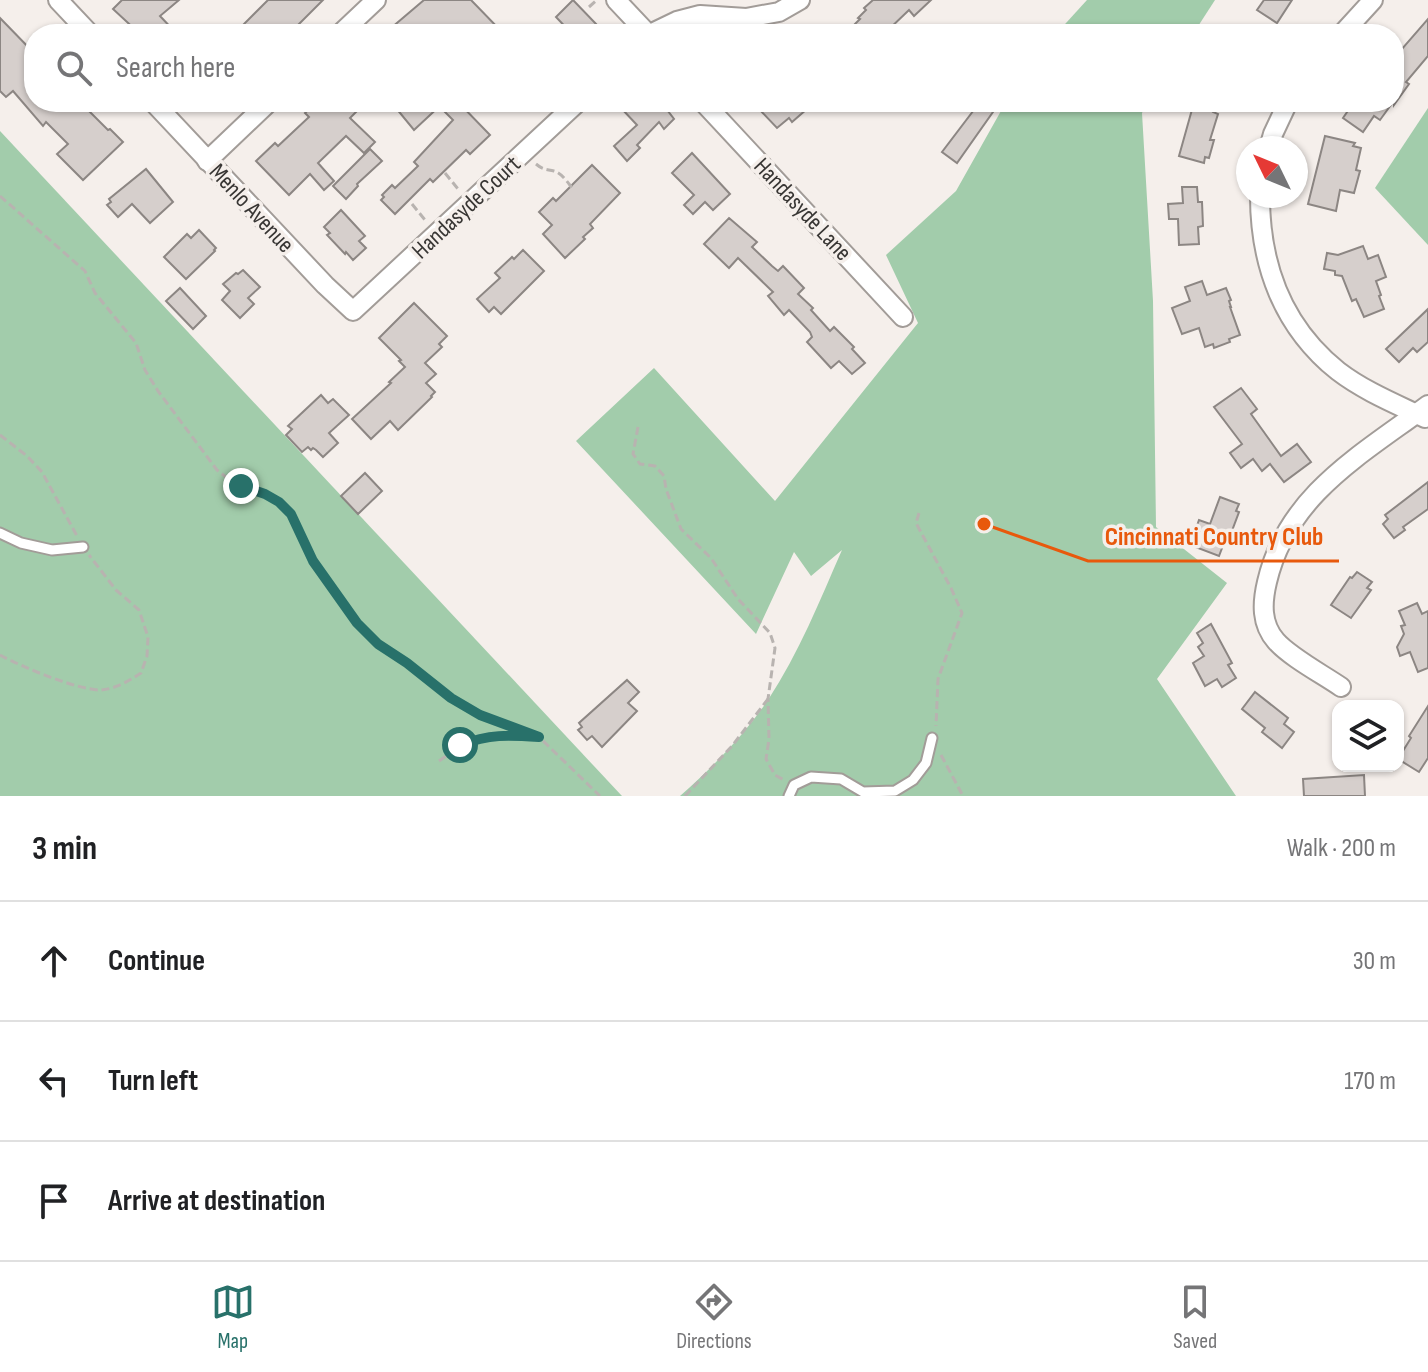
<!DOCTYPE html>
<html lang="en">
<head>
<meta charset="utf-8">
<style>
	body { margin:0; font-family:"Sofia Sans Condensed",sans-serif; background:#f6f6f6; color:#202124 }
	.controls { position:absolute; right:24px; bottom:24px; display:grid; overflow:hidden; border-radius:16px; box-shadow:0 2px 6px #0004 }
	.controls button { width:72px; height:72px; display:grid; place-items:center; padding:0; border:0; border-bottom:2px solid #e0e0e0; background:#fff; color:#202124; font:40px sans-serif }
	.compass { position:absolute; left:1236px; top:136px; width:72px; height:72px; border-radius:50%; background:#fff; box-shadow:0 2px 6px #0004; rotate:313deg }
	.stop { position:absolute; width:24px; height:24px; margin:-18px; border:6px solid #28716a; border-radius:50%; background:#fff }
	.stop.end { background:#28716a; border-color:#fff; box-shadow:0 2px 8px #0008 }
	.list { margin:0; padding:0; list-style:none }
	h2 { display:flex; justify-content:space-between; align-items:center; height:104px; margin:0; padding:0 32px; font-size:34px }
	h2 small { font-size:26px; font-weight:400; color:#757577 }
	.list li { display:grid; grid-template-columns:52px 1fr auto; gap:24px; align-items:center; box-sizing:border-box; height:120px; padding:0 32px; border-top:2px solid #e0e0e0 }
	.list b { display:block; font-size:30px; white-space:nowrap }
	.list em { font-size:26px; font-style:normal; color:#757577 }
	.icon { flex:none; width:44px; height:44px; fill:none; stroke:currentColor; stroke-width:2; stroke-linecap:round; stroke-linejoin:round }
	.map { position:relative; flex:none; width:1428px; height:796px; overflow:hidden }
	.search { position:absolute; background:#fff; box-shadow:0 2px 6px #0004; left:24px; right:24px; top:24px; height:88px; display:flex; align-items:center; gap:20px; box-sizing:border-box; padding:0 28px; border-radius:32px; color:#757577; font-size:30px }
	.sheet { height:464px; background:#fff }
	nav { display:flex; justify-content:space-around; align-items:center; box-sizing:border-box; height:112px; border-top:2px solid #e0e0e0; background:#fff; font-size:22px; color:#757577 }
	nav a { display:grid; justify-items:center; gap:4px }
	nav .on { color:#28716a }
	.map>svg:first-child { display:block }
	.green { fill:#a2ccab }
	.building { fill:#d6cfcc; stroke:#8c8683; stroke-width:2 }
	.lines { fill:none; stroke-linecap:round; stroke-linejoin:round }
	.service-casing { stroke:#a29c98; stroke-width:13 }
	.minor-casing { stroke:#a29c98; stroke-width:22 }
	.path { stroke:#b8b3b0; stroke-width:3; stroke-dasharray:8 4; stroke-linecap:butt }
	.service { stroke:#fff; stroke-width:9 }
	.minor { stroke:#fff; stroke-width:18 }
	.route { stroke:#28716a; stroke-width:10 }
	.labels { text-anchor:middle; stroke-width:7; stroke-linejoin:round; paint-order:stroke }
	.street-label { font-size:24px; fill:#383634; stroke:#f5efeb }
	.leader { fill:none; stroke:#e8590c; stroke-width:3 }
	.callout-dot { fill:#e8590c; stroke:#f5efeb; stroke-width:3 }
	.callout-label { font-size:26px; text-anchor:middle; font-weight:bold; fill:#e8590c; stroke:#f5efeb; stroke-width:7; stroke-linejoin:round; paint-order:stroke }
</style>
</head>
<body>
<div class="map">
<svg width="1428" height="796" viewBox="0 0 1428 796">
	<rect width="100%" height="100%" fill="#f5efeb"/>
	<g class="green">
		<polygon points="1087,0 1215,0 1193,34 1056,34"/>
		<path d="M1006,102H1148L1142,113L1153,301L1156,527L1227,583L1157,679L1236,796H680C713,767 743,736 768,700C799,653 820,600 842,550L811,576L794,552L756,634L576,441L654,368L775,501L918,323L886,255L956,191Z"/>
		<polygon points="1428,108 1428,245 1375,188"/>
		<polygon points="0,131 622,796 0,796"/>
	</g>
	<g class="building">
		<polygon points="122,0 179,0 160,16 177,34 140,34 113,9"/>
		<polygon points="268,0 323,0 289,34 247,34 241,27"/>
		<polygon points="424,0 471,0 504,34 384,34"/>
		<polygon points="573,0 598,26 590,34 572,34 556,17"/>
		<polygon points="873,0 931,0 914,16 909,10 884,34 845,34 860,19 858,18 866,10 864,8"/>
		<polygon points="1264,0 1292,0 1277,23 1257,10"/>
		<polygon points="0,18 34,53 34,102 80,102 108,130 110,129 123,142 83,180 57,154 68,144 46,122 43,126 13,91 6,97 0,91"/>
		<polygon points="1428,19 1428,56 1406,82 1409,84 1394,105 1394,58"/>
		<polygon points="317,102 366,102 350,118 375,142 364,153 346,136 318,163 334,181 324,190 310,174 289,195 256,161 275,143 278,146 309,117 305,113"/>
		<polygon points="391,102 444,102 414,130"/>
		<polygon points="454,102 458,102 490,135 470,154 466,150 433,182 430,179 395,214 381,200 384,197 382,195 392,185 395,188 418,166 414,162 453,120 444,111"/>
		<polygon points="627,102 661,102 674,119 664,129 659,122 637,145 640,148 627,161 614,146 637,125 621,108"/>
		<polygon points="769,102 815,102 792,122 789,118 777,128 760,110"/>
		<polygon points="980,102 1000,102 957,163 942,152"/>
		<polygon points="1199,102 1215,104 1213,112 1218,114 1210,140 1214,140 1209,158 1205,157 1204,163 1179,156 1193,106 1197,108"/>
		<polygon points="1354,102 1393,102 1380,120 1374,116 1363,132 1343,118"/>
		<polygon points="1325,136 1355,143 1353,146 1361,148 1356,170 1360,171 1354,193 1340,190 1336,211 1308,204"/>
		<polygon points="370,149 382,161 357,184 358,186 346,199 333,186"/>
		<polygon points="692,153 730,194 713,210 705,202 693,214 684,205 694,195 672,173"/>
		<polygon points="592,165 620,193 590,224 593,228 583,237 585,239 565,258 543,234 552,225 539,212 553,198 556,201"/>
		<polygon points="146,169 173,202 150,223 132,204 118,217 107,205 111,202 109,199"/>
		<polygon points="1182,187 1197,187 1198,202 1202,202 1203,226 1198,227 1199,244 1179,245 1178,219 1169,219 1168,204 1183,203"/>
		<polygon points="341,210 365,236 359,241 366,248 353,260 346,252 345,254 327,235 330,233 324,227"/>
		<polygon points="729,218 757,242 752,247 772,266 778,271 783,266 804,288 798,294 813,308 811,310 830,331 834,327 854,347 852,349 865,363 852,374 839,361 831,368 807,342 812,337 810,332 789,310 784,315 768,296 773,292 738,258 729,268 704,244"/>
		<polygon points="199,230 216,248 214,250 215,251 186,279 164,257 187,234 191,238"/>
		<polygon points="1363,246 1368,259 1378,255 1386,277 1376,281 1381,295 1379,296 1384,309 1364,317 1356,299 1352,301 1342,276 1335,275 1335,271 1324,269 1327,253 1338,255"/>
		<polygon points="523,250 544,271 501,314 494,307 489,312 477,299 500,278 495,273 512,257 514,259"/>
		<polygon points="243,270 260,287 248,298 254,304 240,318 222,300 230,291 223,284 236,273 238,274"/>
		<polygon points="1202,281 1207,295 1226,288 1231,300 1229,301 1231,307 1230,307 1240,335 1229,339 1230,342 1214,348 1213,344 1205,347 1199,328 1182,334 1172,308 1190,301 1185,287"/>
		<polygon points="180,288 206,316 193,329 166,301"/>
		<polygon points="414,303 447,336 439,344 442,347 425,363 436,374 426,383 435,392 431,396 432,397 398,430 390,421 371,439 352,419 391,383 389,382 405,367 399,361 401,360 379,338"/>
		<polygon points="1428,309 1428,342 1417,352 1413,348 1399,362 1386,349"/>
		<polygon points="1241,388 1257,409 1251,414 1281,456 1297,444 1311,462 1284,482 1270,464 1262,471 1253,459 1241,468 1230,453 1242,444 1214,407"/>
		<polygon points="321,395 328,403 333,399 349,415 329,433 338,443 323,457 316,450 313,448 311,450 308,447 302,452 286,435 292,429 288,426"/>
		<polygon points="365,473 382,491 358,514 341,496"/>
		<polygon points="1428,482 1428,509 1403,527 1405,530 1394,538 1383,524 1388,519 1385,515"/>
		<polygon points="1220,497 1239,504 1236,511 1239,512 1227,544 1224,543 1219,556 1190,545 1199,520 1210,524"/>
		<polygon points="1357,572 1372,582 1367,588 1371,590 1351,618 1331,605 1350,577 1352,578"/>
		<polygon points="1417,603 1422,614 1428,611 1428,668 1418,672 1410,652 1400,656 1397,647 1404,634 1401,626 1405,625 1399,611"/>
		<polygon points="1211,624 1232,663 1228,665 1236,678 1222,687 1217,679 1205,686 1193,663 1204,656 1198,647 1203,643 1197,633"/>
		<polygon points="627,680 639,692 628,703 637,711 602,747 592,736 587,740 578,730 582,727 579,723"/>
		<polygon points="1255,692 1288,718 1284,724 1294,732 1282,748 1262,732 1265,728 1242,709"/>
		<polygon points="1428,706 1428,758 1419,772 1398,759 1411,738 1409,736"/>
		<polygon points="1364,775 1365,796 1304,796 1303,779"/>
	</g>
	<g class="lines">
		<g class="service-casing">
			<g id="service">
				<polyline points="0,533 21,543 52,550 83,547"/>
				<polyline points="789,796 794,785 811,777 841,779 863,792 895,791 913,780 926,763 932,738"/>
			</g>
		</g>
		<g class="minor-casing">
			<g id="minor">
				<polyline points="58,0 90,34"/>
				<polyline points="616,0 648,34"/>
				<polyline points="340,34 376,0"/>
				<polyline points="650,34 677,21 700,15 746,18 779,12 800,0"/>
				<polyline points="1342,34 1373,0"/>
				<polyline points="153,102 325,285 353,311 578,102"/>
				<polyline points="703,102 903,317"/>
				<polyline points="1269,148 1273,134 1288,102"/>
				<polyline points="207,161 269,102"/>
				<path d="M1260,196C1260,265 1283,327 1338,371C1364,391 1396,404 1425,418"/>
				<path d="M1341,687C1322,674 1290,657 1276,641C1261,624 1262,603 1267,582C1287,495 1361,455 1428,405"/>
			</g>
		</g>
		<g class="path">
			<polyline points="589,7 597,0"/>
			<path d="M536,164C543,170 546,169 554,171C562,173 568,183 573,189"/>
			<polyline points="445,173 458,189"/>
			<polyline points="0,196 85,271 95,293 136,343 145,370 158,391 217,470 226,477 241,486 265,494 279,502 291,514 313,561 357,623 378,644 407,663 451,698 480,715 539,737 600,796"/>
			<polyline points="412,204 425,220"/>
			<polyline points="638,427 633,454 640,464 655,466 664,476 666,489 681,529 711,558 738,599 770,633 775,648 768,699 769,739 766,759 775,775 784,780"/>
			<polyline points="0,435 27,456 42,472 77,536"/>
			<polyline points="919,513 916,523 951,588 962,613 938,679 936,726"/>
			<path d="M0,655C22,667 77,690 101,690C115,689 129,681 141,673L147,656L148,637L139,610L116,590L89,555"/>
			<polyline points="941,755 963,796"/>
			<path d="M439,761C476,734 490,734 535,737"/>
			<polyline points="685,796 732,746 768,699"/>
		</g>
		<use href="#service" class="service"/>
		<use href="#minor" class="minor"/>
	</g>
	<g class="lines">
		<path class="route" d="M241,486L265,494L279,502L291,514L313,561L357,623L378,644L407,663L451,698L480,715L539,737C507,735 490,734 460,745"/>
	</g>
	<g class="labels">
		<g class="street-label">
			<text transform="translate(466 207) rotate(-43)" y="8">Handasyde Court</text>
			<text transform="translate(252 208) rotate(47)" y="8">Menlo Avenue</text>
			<text transform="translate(803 209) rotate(47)" y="8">Handasyde Lane</text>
		</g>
	</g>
	<path class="leader" d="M984 524L1088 561H1339"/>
	<circle class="callout-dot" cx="984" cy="524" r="8"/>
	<g class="callout-label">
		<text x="1214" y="545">Cincinnati Country Club</text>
	</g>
</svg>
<div class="controls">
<button><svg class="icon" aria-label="layers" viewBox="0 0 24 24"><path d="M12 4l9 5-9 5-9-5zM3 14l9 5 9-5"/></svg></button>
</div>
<svg class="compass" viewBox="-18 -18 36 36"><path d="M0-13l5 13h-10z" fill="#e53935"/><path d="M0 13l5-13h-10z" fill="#757577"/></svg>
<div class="stop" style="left:460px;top:745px"></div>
<div class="stop end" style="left:241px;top:486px"></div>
<div class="search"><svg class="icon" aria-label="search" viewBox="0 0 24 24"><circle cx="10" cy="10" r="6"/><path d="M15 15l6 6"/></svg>Search here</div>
</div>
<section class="sheet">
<h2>3 min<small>Walk · 200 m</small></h2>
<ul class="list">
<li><svg class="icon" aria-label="ahead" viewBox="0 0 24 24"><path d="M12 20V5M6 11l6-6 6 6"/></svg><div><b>Continue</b></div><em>30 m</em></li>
<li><svg class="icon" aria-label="left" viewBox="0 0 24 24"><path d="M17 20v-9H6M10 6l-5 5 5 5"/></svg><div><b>Turn left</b></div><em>170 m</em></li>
<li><svg class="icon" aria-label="arrive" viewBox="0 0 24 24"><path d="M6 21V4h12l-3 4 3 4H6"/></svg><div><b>Arrive at destination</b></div></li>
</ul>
</section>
<nav>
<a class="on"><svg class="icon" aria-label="map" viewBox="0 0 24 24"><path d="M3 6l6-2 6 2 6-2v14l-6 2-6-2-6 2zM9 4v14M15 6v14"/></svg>Map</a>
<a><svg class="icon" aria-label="directions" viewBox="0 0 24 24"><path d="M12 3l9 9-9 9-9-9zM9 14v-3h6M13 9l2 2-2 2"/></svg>Directions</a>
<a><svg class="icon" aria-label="saved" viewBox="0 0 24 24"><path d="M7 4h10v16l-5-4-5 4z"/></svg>Saved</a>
</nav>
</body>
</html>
